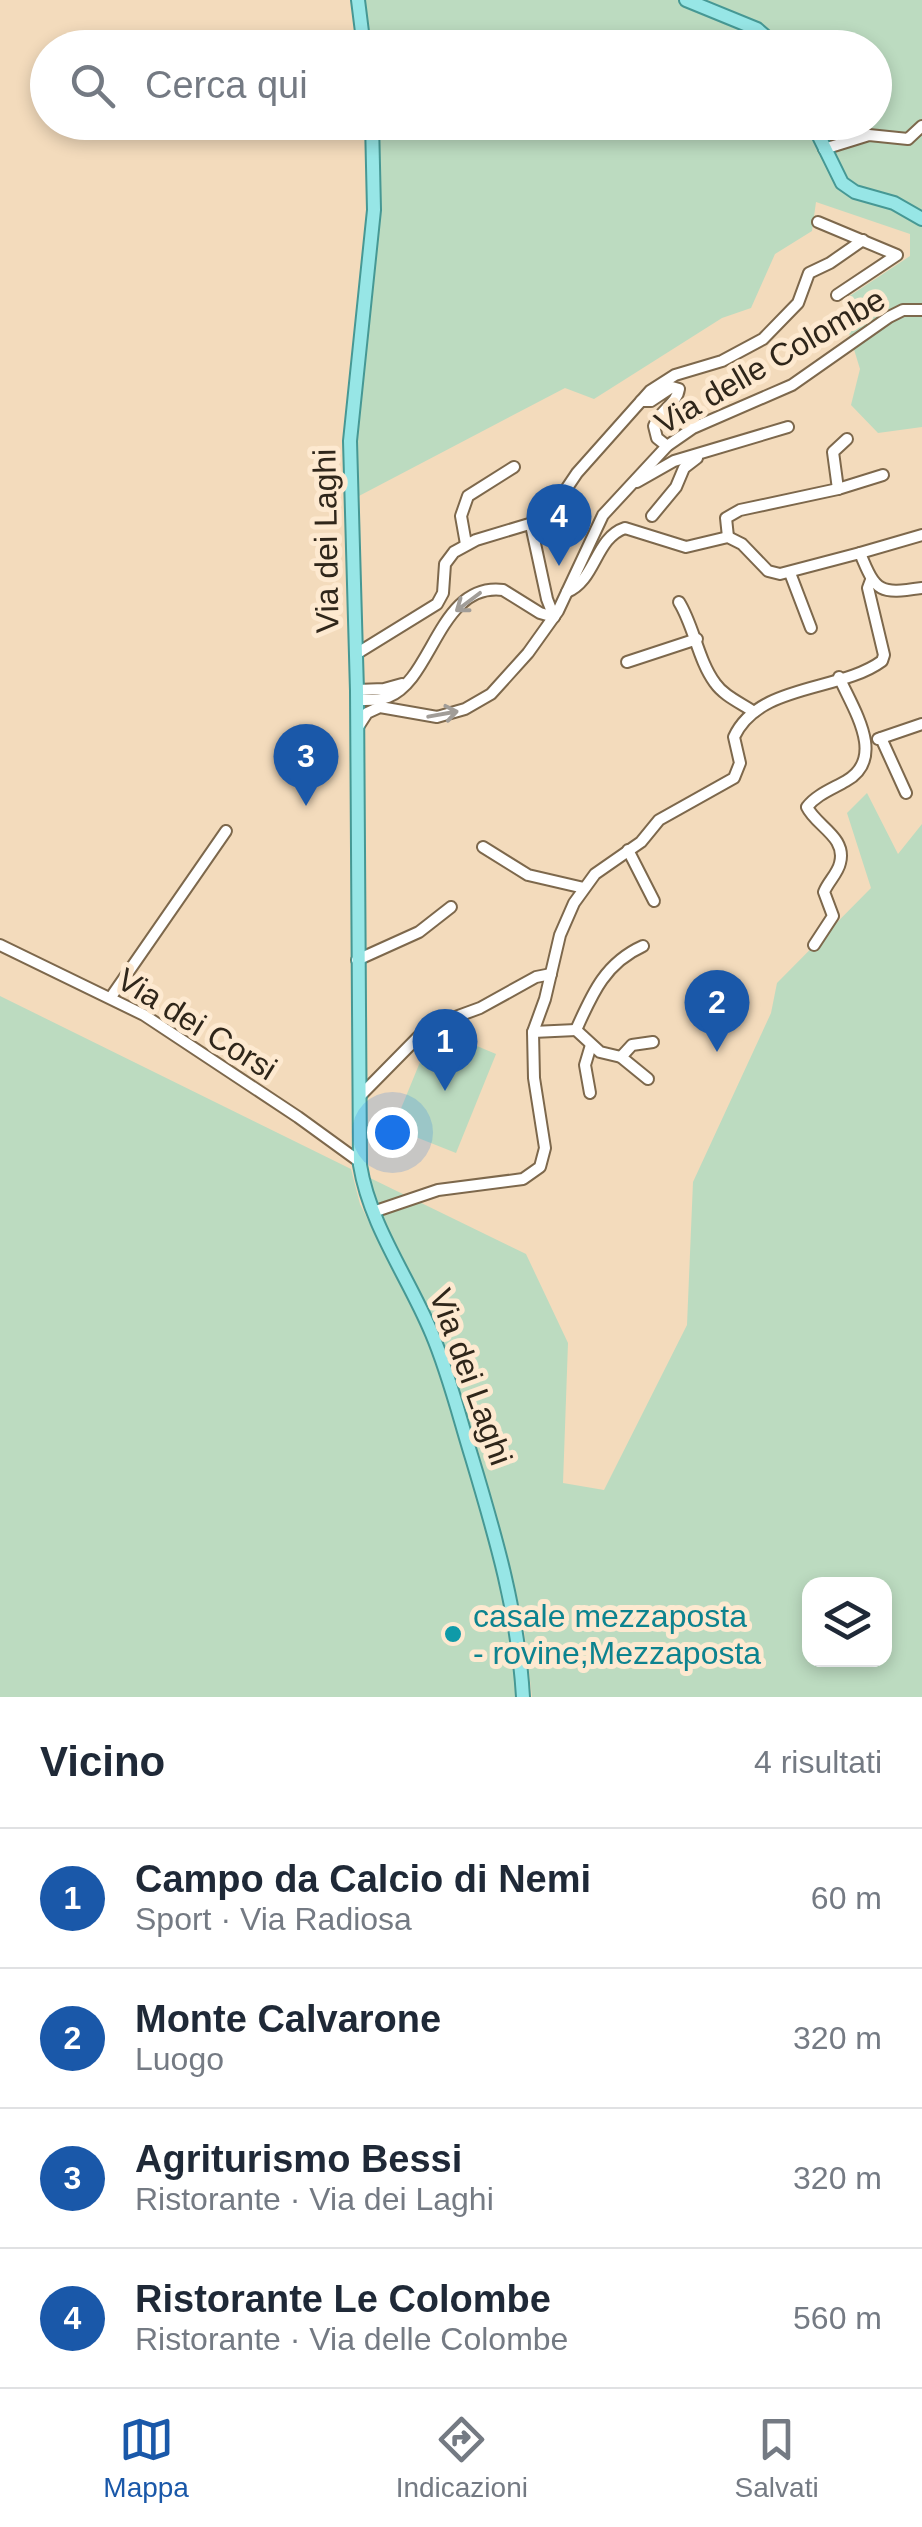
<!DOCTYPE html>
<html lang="it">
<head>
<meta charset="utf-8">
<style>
	body { margin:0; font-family:Helvetica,sans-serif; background:#f6f6f7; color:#1f2937 }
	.controls { position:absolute; right:30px; bottom:30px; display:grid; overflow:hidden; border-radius:20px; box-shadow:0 5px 15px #0003 }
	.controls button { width:90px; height:90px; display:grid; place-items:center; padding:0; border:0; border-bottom:2px solid #e0e1e3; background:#fff; color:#1f2937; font:50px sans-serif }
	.you { position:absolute; left:392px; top:1132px; width:35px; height:35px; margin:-25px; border:8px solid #fff; border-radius:50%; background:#1a73e8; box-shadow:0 0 0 15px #1a73e833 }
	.badge { display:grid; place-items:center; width:65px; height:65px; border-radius:50%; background:#1a58a9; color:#fff; font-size:32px; font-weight:700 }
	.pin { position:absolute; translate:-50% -82px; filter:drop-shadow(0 2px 5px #0008) }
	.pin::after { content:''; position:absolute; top:52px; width:35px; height:30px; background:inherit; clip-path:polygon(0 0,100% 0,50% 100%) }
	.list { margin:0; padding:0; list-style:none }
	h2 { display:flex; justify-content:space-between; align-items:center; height:130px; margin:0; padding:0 40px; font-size:42px }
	h2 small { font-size:32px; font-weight:400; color:#747a83 }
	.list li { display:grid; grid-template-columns:65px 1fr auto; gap:30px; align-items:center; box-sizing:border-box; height:140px; padding:0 40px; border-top:2px solid #e0e1e3 }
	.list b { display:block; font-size:38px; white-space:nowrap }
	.list p { margin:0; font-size:32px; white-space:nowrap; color:#747a83 }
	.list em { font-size:32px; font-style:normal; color:#747a83 }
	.icon { flex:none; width:55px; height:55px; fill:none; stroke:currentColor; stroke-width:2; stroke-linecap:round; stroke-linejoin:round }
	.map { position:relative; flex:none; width:922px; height:1697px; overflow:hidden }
	.search { position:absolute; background:#fff; box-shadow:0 5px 15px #0003; left:30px; right:30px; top:30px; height:110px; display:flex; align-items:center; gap:25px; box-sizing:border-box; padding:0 35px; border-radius:55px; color:#747a83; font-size:38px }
	.sheet { height:690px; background:#fff }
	nav { display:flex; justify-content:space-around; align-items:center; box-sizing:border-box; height:140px; border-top:2px solid #e0e1e3; background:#fff; font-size:28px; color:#747a83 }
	nav a { display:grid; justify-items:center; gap:5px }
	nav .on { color:#1a58a9 }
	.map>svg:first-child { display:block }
	.green { fill:#bcdbc0; fill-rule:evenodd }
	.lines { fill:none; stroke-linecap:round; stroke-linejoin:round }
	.minor-casing { stroke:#7d684c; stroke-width:14 }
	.major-casing { stroke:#469894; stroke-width:16 }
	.minor { stroke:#fff; stroke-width:10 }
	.major { stroke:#97e6e6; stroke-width:12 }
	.oneway { stroke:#a19d98 }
	.culture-dot { fill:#0f9aa8; stroke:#fde9d0; stroke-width:4 }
	.labels { text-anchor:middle; stroke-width:10; stroke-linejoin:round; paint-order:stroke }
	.street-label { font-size:32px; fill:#2f261a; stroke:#fde9d0 }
	.culture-label { font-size:32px; fill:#0d838f; stroke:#fde9d0; text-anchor:start }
</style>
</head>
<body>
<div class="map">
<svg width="922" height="1697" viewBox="0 0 922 1697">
	<rect width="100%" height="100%" fill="#f3dbbc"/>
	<g class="green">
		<path d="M361,0H922V427L878,433L851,405L860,369L845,320V299L910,256V234L816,202L812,231L775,254L751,308L722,318L594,399L565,388L357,497C350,372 388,247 375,123L874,122V48L367,47Z"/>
		<path d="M867,793L898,854L922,824V1697H532L523,1620L474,1435L446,1353L381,1222L368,1177L526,1254L568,1343L563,1483L604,1490L687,1325L693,1182L771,1013L777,983L871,888L847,813ZM810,1584H884V1660H810Z"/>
		<polygon points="0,996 351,1169 360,1204 428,1341 494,1543 504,1584 519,1697 0,1697"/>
		<polygon points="434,1028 496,1054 456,1153 393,1128"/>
	</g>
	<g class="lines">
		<g class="minor-casing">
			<g id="minor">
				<polyline points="824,149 869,135 908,139 922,126"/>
				<polyline points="818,222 897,255 837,295"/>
				<path d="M641,401H651L672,387L679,389C677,404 659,411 654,426L657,438L667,446"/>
				<polyline points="637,482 674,461 788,427"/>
				<polyline points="838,489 883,475"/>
				<polyline points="652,516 676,487 684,468 697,458"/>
				<polyline points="531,525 547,599 554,617"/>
				<polyline points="728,537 726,518 740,510 838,489 833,452 847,439"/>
				<polyline points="466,544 461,516 468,496 514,467"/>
				<polyline points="860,553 922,535"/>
				<polyline points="790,573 811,628"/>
				<path d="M567,592C596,580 595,538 625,528L686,547L728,537L742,544L768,571L780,574L860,553C876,593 880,594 922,588"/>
				<path d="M679,602C694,626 698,660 715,683C724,696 741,703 754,712"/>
				<polyline points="356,654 437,604 443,593 445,564 454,552 476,540 546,519 577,473 650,391 675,375 722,361 763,339 798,303 809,273 830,263 863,240"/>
				<polyline points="627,662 697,639"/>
				<polyline points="357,690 384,689 402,684"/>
				<path d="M357,700C367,700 379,701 388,697C433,680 439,582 503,590L540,613L554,617"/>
				<polyline points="358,727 367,713 380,707 437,717 465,709 491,694 528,653 558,611 603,515 667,446 693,428 792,385 889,317 903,310 922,310"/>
				<polyline points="881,738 906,793"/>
				<polyline points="878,739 922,724"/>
				<polyline points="483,847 528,875 584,888"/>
				<polyline points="628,850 654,901"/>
				<polyline points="0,945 144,1015 298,1117 360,1162"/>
				<path d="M814,945L833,916L824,892C828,882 838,873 840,863C847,837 816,826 807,807C816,795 832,789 846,781C887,758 853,709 839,677"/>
				<polyline points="357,960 419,932 451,907"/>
				<polyline points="111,997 226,831"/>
				<path d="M576,1030C592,994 605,963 643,946"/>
				<polyline points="576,1030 600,1052 621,1057 648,1079"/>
				<polyline points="533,1032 576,1030"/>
				<polyline points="621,1057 632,1045 653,1042"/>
				<polyline points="590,1093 585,1065 591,1045"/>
				<polyline points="359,1097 428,1027 480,1008 536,977 551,974"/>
				<path d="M373,1212L438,1190L523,1179L540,1167L545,1148L534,1078L533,1032L545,999L560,935L574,903L595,874L641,842L659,820L734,778L740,763L734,737C759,683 840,692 882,661L884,655L868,588L871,580"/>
			</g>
		</g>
		<g class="major-casing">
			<g id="major">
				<polyline points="358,0 364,48"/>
				<polyline points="686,0 757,29 779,48"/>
				<path d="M372,122L374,210L350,441L357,691L360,1165C370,1226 409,1278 432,1334C449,1374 459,1416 472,1458C496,1538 518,1613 523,1697"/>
				<polyline points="812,122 842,183 855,192 894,203 922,219"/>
			</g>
		</g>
		<use href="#minor" class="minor"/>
		<use href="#major" class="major"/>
	</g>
	<defs><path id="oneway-shaft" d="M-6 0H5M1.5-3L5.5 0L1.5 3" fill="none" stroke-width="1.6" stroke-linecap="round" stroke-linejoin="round" transform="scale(2.5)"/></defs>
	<g class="oneway">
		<use href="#oneway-shaft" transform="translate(468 602) rotate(143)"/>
		<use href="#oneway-shaft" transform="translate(443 714) rotate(-10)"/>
	</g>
	<circle class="culture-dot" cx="453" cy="1634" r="10"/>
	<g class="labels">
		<g class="street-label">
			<text transform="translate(770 361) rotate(-30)" y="11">Via delle Colombe</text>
			<text transform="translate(326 541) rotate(-91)" y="11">Via dei Laghi</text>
			<text transform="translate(197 1024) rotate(32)" y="11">Via dei Corsi</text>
			<text transform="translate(471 1377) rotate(70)" y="11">Via dei Laghi</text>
		</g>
		<g class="culture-label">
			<text x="473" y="1627">casale mezzaposta<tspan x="473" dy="37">- rovine;Mezzaposta</tspan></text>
		</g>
	</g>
</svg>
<div class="controls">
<button><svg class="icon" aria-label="layers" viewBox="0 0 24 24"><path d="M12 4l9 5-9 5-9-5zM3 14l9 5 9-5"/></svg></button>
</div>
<div class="you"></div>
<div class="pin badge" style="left:445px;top:1091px">1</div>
<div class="pin badge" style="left:717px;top:1052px">2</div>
<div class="pin badge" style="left:306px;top:806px">3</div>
<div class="pin badge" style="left:559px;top:566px">4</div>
<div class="search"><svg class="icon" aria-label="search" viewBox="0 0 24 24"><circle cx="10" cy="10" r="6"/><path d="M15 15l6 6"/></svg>Cerca qui</div>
</div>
<section class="sheet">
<h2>Vicino<small>4 risultati</small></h2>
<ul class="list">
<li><span class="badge">1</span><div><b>Campo da Calcio di Nemi</b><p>Sport · Via Radiosa</p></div><em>60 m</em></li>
<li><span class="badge">2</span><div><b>Monte Calvarone</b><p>Luogo</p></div><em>320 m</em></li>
<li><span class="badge">3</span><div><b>Agriturismo Bessi</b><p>Ristorante · Via dei Laghi</p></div><em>320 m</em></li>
<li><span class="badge">4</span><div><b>Ristorante Le Colombe</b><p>Ristorante · Via delle Colombe</p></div><em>560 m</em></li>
</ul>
</section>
<nav>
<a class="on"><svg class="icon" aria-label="map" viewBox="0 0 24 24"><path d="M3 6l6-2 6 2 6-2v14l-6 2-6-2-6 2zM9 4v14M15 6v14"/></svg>Mappa</a>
<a><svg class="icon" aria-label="directions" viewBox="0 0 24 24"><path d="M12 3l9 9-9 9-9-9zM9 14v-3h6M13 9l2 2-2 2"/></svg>Indicazioni</a>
<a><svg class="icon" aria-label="saved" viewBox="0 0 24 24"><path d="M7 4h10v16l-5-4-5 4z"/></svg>Salvati</a>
</nav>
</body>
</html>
